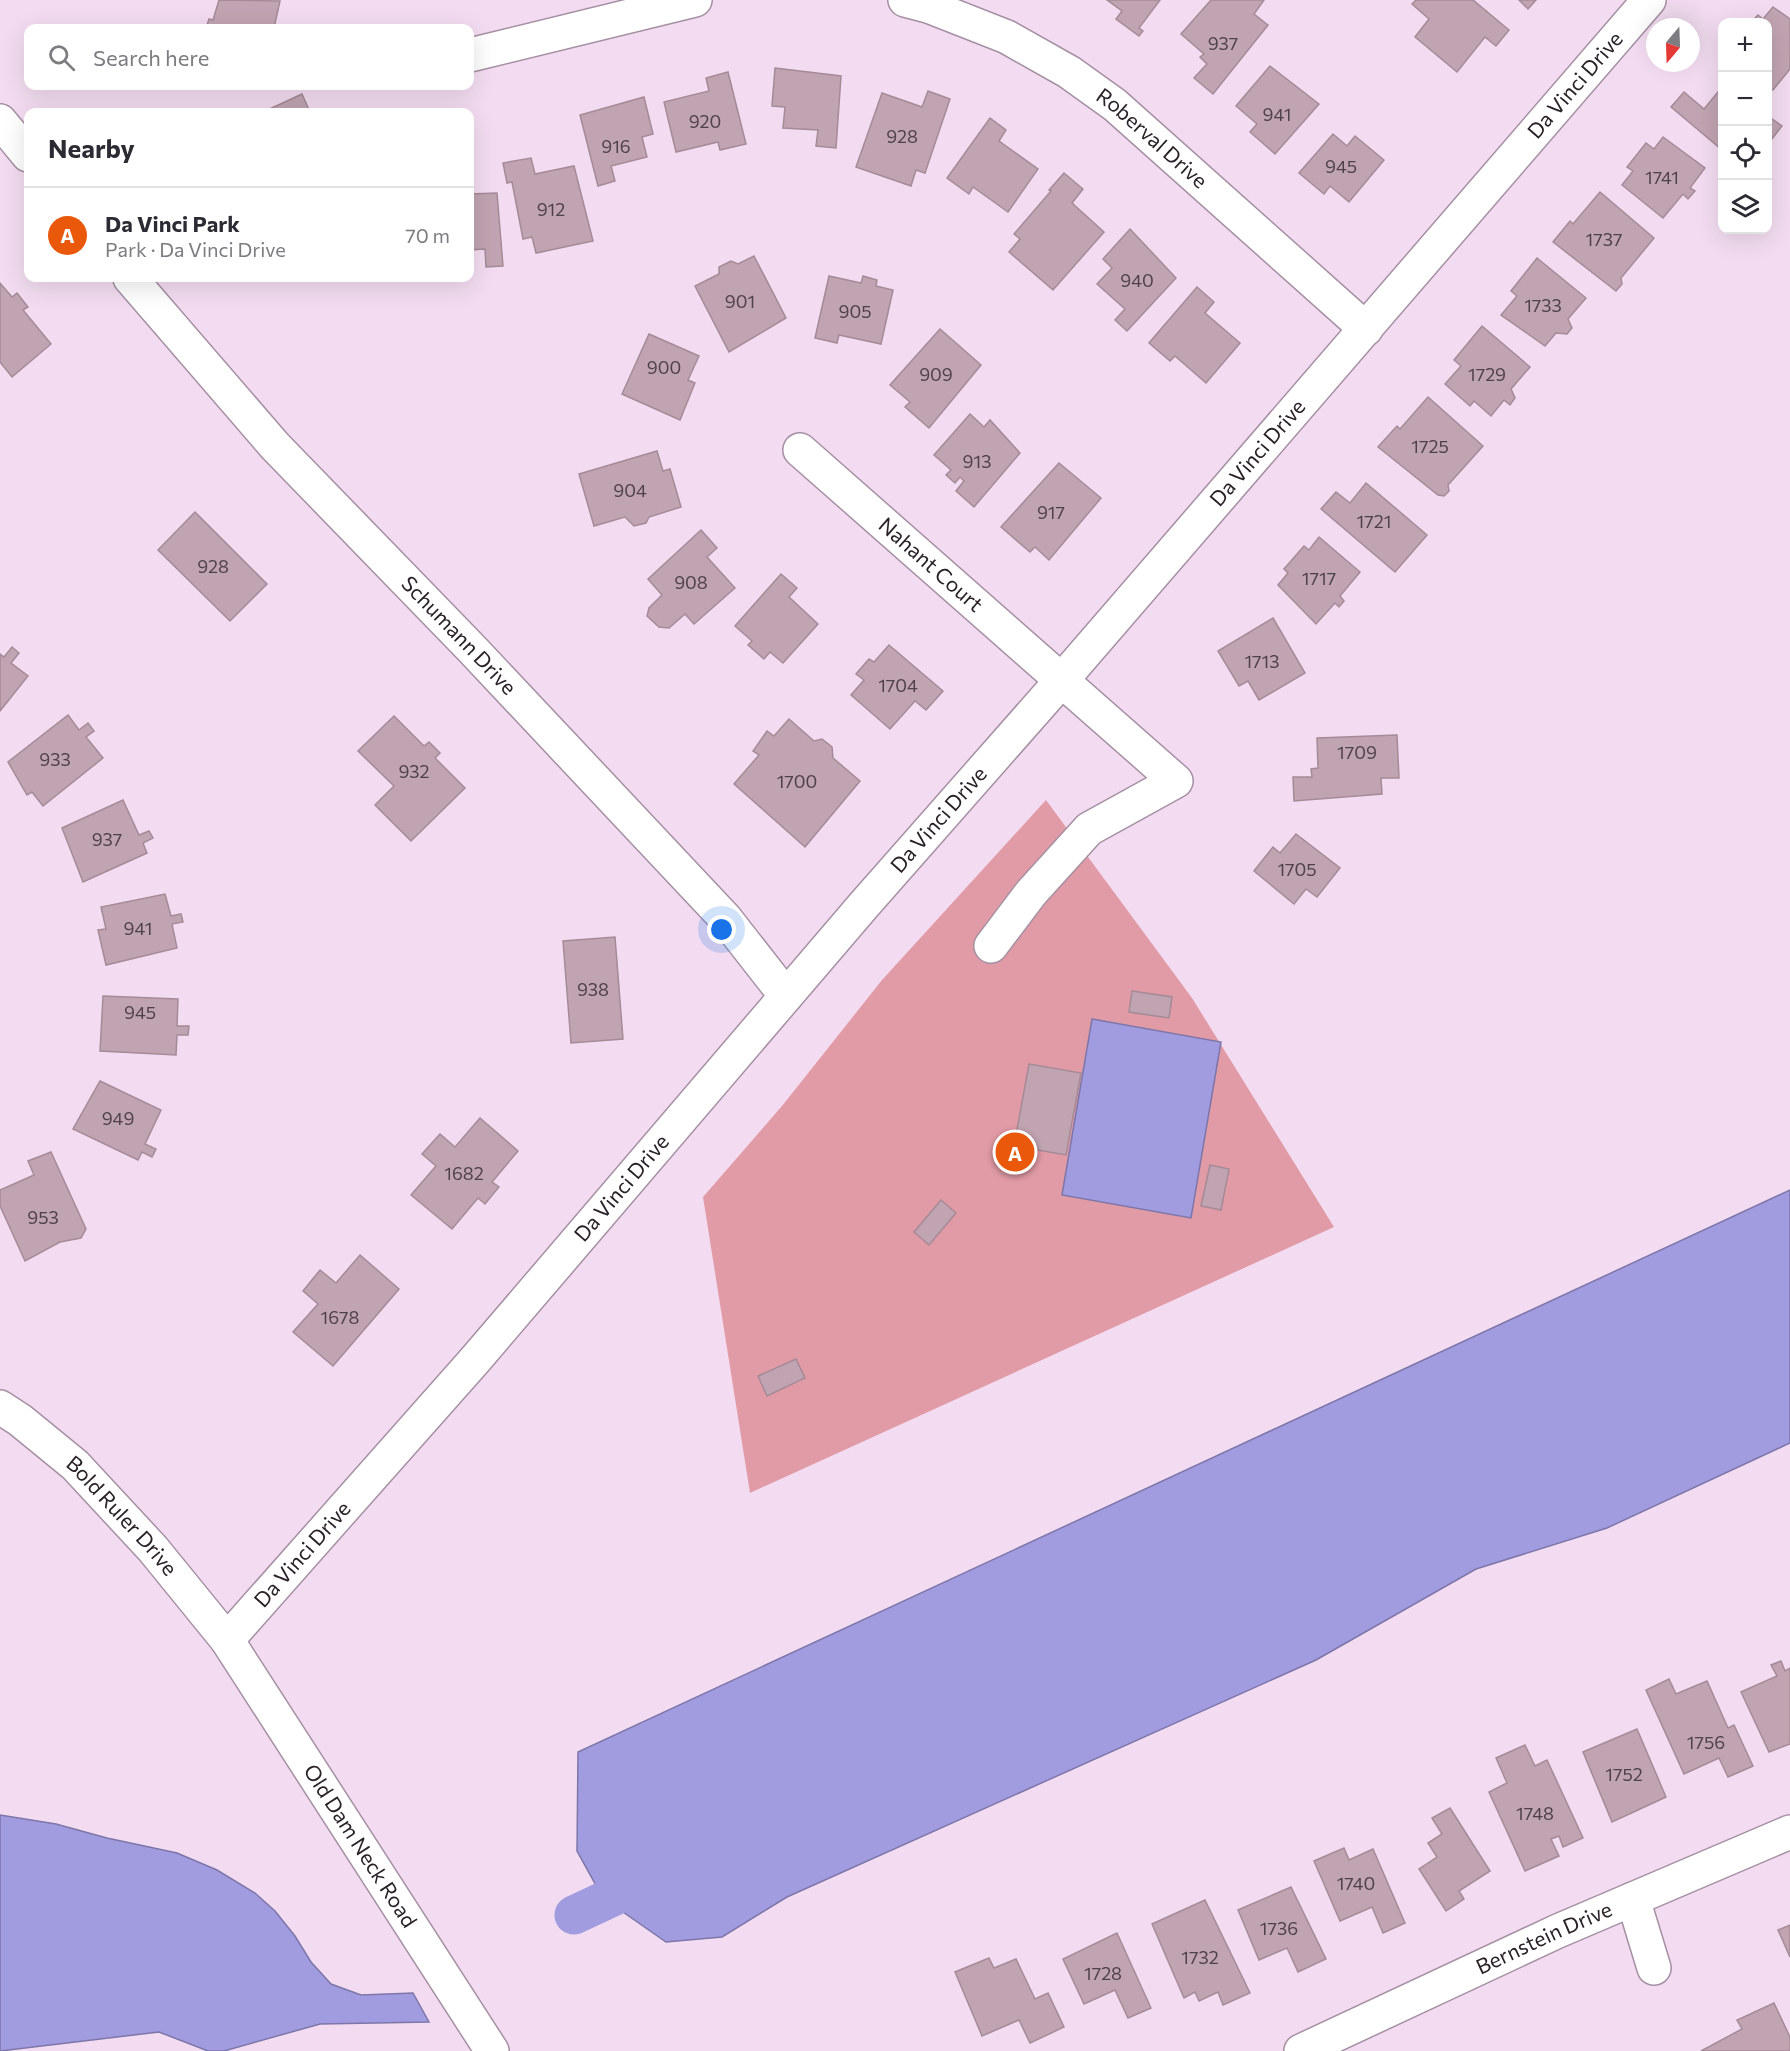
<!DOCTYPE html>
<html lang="en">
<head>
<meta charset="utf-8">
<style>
	body { margin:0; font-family:Commissioner,sans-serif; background:#f7f7f7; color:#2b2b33 }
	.controls { position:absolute; right:18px; top:18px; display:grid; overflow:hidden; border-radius:12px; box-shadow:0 6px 24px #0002 }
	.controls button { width:54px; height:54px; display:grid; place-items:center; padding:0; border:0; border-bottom:2px solid #e1e1e2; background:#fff; color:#2b2b33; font:30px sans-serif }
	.compass { position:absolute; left:1646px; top:18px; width:54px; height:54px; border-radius:50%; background:#fff; box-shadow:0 6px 24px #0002; rotate:199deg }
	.you { position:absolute; left:722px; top:930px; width:21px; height:21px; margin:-15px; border:4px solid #fff; border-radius:50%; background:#1a73e8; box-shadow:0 0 0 9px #1a73e833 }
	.badge { display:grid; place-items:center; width:39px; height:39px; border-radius:50%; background:#ea580c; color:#fff; font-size:20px; font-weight:700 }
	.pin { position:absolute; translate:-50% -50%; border:3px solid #fff; box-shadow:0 2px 6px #0006 }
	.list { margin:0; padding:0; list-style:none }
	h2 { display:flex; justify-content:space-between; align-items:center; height:78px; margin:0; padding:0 24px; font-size:26px }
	h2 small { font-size:20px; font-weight:400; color:#7c7c81 }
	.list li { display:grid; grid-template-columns:39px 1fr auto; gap:18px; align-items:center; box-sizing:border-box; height:96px; padding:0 24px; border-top:2px solid #e1e1e2 }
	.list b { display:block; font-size:22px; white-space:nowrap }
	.list p { margin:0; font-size:20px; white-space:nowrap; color:#7c7c81 }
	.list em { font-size:20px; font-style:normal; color:#7c7c81 }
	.icon { flex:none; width:33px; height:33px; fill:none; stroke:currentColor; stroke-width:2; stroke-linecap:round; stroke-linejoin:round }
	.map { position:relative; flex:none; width:1790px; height:2051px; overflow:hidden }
	.search { position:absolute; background:#fff; box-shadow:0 6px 24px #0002; left:24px; top:24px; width:450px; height:66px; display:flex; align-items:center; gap:15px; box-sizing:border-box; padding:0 21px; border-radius:12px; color:#7c7c81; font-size:22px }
	.panel { position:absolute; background:#fff; box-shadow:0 6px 24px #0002; left:24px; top:108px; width:450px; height:174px; border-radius:12px }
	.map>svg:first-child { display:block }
	.green { fill:#e19ba6 }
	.water { fill:#a19be0; stroke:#7d76a9; stroke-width:1.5 }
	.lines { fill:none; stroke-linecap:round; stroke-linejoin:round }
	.canal { stroke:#a19be0; stroke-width:39 }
	.building { fill:#c0a4b1; stroke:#a58a97; stroke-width:1.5 }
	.minor-casing { stroke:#a590a3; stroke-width:36 }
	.minor { stroke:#fff; stroke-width:33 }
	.labels { text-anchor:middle; stroke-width:4.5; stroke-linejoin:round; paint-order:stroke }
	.number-label { font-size:18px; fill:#4f414a }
	.street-label { font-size:21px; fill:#292028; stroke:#fff }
</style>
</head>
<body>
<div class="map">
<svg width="1790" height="2051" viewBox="0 0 1790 2051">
	<rect width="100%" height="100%" fill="#f3dcf1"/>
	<polygon class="green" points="1046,800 1192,998 1334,1227 750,1493 703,1197 782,1106 882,980"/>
	<g class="water">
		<polygon points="1092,1019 1221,1042 1191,1218 1062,1195"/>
		<polygon points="1790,1190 1790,1443 1607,1528 1476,1569 1316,1660 787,1897 722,1937 666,1942 603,1898 577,1851 578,1752"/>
		<polygon points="0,1815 56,1824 107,1838 177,1853 217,1870 255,1893 275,1911 295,1936 311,1962 331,1984 361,1995 413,1993 429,2022 320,2024 224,2051 208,2051 159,2032 0,2051"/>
	</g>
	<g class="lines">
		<polyline class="canal" points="574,1915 653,1878"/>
	</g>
	<g class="building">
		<polygon points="219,0 280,1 274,28 206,28 209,19 213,20"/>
		<polygon points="1107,0 1160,0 1139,28 1143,31 1139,36 1116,19 1122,11"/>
		<polygon points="1211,0 1264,0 1254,14 1268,25 1213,94 1194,78 1207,64 1200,57 1204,54 1181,34"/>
		<polygon points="1416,0 1473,0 1509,30 1496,46 1485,37 1457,72 1415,37 1429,19 1412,4"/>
		<polygon points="1519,0 1536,0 1528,9"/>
		<polygon points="1773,7 1790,19 1790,69 1773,90 1768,85 1768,22 1751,22 1758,15 1763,19"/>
		<polygon points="1270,66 1319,104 1275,154 1250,132 1257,124 1236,106"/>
		<polygon points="775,68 841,76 836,148 816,146 818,130 783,128 785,107 772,106"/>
		<polygon points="728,72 746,144 720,150 718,142 676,152 664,102 709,91 706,78"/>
		<polygon points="1722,87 1722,150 1671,107 1684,92 1704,109"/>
		<polygon points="928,91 950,99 925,173 916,170 911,186 856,167 882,93 922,107"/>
		<polygon points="302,94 310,112 263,112"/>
		<polygon points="644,97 653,134 642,137 647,157 611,166 615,181 598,186 580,115"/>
		<polygon points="1768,116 1782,126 1768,144"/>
		<polygon points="990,118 1006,130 999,141 1038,169 1008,212 973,187 969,194 947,178"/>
		<polygon points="1333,134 1347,146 1355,136 1384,160 1349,202 1330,186 1324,194 1299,173"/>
		<polygon points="1663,137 1705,168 1690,188 1695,191 1688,199 1683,194 1663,218 1622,185 1633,171 1627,167 1646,143 1654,149"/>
		<polygon points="531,158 535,174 574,166 593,241 536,253 532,237 523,239 512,182 507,183 503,163"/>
		<polygon points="1064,173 1083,189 1072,203 1104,232 1053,290 1009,252 1020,239 1014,234 1051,191 1049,190"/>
		<polygon points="1600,192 1654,238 1621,278 1622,284 1616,291 1553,242 1570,221 1573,224"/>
		<polygon points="497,193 503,266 486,267 485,249 470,250 470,194"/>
		<polygon points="1130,229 1176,278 1127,331 1115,320 1125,309 1097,284 1112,268 1103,259"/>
		<polygon points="754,256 786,318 729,352 695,286 719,274 719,267 731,261 738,264"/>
		<polygon points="1537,258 1586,298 1568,319 1572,328 1567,334 1556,333 1545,346 1501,315 1517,296 1511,291"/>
		<polygon points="829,276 861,283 863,276 877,280 876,286 893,290 881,344 839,335 837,343 815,338"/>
		<polygon points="0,283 12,297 17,293 28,307 23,310 51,344 12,377 0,362"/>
		<polygon points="1197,287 1214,302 1205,313 1240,343 1206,383 1175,356 1170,361 1149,343"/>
		<polygon points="1482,326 1530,367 1511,389 1515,398 1510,405 1504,400 1491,416 1474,401 1470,406 1445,384 1461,366 1454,360"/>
		<polygon points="940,329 981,365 929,428 905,407 910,402 890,385"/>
		<polygon points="649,334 699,356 688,380 695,383 680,420 622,394"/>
		<polygon points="1428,397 1483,446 1448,485 1449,491 1444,496 1438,495 1378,447 1397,426 1400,429"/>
		<polygon points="970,414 984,427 990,420 1020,453 974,507 956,491 964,481 960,477 955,483 946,475 951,470 934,455"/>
		<polygon points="657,451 663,471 670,469 681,507 649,517 646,523 634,526 625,517 594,526 579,474"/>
		<polygon points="1059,463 1101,498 1049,560 1035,547 1030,552 1001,527"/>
		<polygon points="1366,483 1427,535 1395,572 1321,509 1336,492 1350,503"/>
		<polygon points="195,512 267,584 230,621 158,550"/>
		<polygon points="701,530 717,548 707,557 735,588 694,624 685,614 669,628 659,627 647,616 649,608 662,595 648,579"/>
		<polygon points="1319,537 1360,572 1340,596 1344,601 1339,607 1335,603 1316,624 1278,585 1288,573 1284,569 1304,546 1309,550"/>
		<polygon points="781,574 797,588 789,597 818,624 783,663 770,652 764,659 748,645 752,641 735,626"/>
		<polygon points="1273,618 1305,673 1259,700 1248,681 1239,686 1218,651"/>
		<polygon points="889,645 943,691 926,710 915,701 890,729 851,695 864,680 856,674 869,659 874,662"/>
		<polygon points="12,647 19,653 11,663 28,676 0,711 0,654 4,657"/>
		<polygon points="68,715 79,730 88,723 94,731 86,737 103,758 43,806 32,792 27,795 8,762"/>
		<polygon points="394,716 424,746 429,742 440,753 435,758 465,788 411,841 375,805 394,786 358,751"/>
		<polygon points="789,719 814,741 822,739 832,747 833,758 860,781 805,847 734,784 759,755 753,751 767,731 774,736"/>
		<polygon points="1397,735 1399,778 1381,778 1382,794 1294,801 1293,777 1312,777 1311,769 1318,768 1317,738"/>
		<polygon points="123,800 139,835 149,831 153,838 143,843 147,853 83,882 62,828"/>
		<polygon points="1296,834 1340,868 1317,897 1306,889 1294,904 1254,871 1273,847 1280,853"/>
		<polygon points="165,894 171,916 181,914 183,922 172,924 177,948 106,965 98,930 106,929 101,907"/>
		<polygon points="615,937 623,1039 571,1043 563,941"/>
		<polygon points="1132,991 1172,997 1169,1018 1129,1012"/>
		<polygon points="103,996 178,999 177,1026 189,1026 188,1035 177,1035 176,1055 100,1051"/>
		<polygon points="1029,1064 1081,1073 1066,1155 1014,1146"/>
		<polygon points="100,1081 161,1110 145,1144 156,1149 152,1157 142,1152 138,1160 73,1129"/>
		<polygon points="480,1118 518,1151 492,1182 499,1187 485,1204 478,1198 452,1229 411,1195 436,1166 422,1154 440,1134 455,1147"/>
		<polygon points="51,1152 86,1229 81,1238 60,1242 25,1261 0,1206 0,1190 34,1175 28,1161"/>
		<polygon points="1210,1165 1229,1169 1221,1210 1201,1206"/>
		<polygon points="941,1200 956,1213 929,1245 914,1232"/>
		<polygon points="360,1255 399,1289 333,1366 293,1332 318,1304 303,1291 320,1270 336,1283"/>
		<polygon points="796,1359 805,1378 767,1396 758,1376"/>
		<polygon points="1781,1661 1785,1671 1790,1668 1790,1744 1769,1752 1741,1692 1777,1676 1771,1665"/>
		<polygon points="1669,1679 1676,1694 1707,1681 1728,1728 1734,1725 1753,1766 1728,1777 1719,1758 1684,1774 1646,1690"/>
		<polygon points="1637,1729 1666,1797 1612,1822 1583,1752"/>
		<polygon points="1525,1745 1535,1766 1547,1760 1583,1838 1563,1847 1559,1836 1551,1839 1559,1856 1525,1871 1489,1792 1507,1783 1496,1758"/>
		<polygon points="1450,1808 1490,1871 1459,1891 1464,1899 1446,1911 1419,1869 1437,1857 1428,1843 1442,1834 1432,1818"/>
		<polygon points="1344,1848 1349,1860 1373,1849 1405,1923 1383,1933 1372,1907 1340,1921 1314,1861"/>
		<polygon points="1291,1887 1326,1959 1298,1972 1287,1948 1259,1960 1238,1910"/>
		<polygon points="1205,1900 1250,1993 1223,2005 1218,1992 1199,2001 1195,1992 1184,1998 1152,1924"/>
		<polygon points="1790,1925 1790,1957 1778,1930"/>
		<polygon points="1117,1933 1151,2008 1128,2018 1115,1990 1084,2004 1063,1959"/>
		<polygon points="989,1958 994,1968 1016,1959 1035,1999 1048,1993 1064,2027 1030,2043 1019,2020 982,2036 955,1972"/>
		<polygon points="1774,2003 1790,2037 1790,2051 1701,2051 1742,2029 1737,2020"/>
	</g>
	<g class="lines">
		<g class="minor-casing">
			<g id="minor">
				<path id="s1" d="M905,0L928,6L1007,37L1069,72L1115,105L1366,329"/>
				<polyline points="470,55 695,0"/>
				<polyline points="0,121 28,155"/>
				<path id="s2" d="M130,278L275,446L472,649L725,918L786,996"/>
				<path id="s3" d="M800,450L1176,781L1089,829L1031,893L991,946"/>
				<path id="s4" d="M0,1407L20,1420L75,1465L153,1549L227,1640L492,2051"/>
				<path id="s5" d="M227,1640L475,1360L863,906L1061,681L1649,0"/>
				<polyline points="1633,1899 1654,1968"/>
				<path id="s6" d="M1301,2051L1558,1931L1790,1832"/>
			</g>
		</g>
		<use href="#minor" class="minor"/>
	</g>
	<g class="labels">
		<g class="number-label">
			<text x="1223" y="50">937</text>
			<text x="1277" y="121">941</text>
			<text x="705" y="128">920</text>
			<text x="902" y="143">928</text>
			<text x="616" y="153">916</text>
			<text x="1341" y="173">945</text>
			<text x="1662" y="184">1741</text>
			<text x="551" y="216">912</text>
			<text x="1604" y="246">1737</text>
			<text x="1137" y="287">940</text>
			<text x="740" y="308">901</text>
			<text x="1543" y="312">1733</text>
			<text x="855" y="318">905</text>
			<text x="664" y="374">900</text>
			<text x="936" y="381">909</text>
			<text x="1487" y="381">1729</text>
			<text x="1430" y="453">1725</text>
			<text x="977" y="468">913</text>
			<text x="630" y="497">904</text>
			<text x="1051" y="519">917</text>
			<text x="1374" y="528">1721</text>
			<text x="213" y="573">928</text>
			<text x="1319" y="585">1717</text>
			<text x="691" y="589">908</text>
			<text x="1262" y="668">1713</text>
			<text x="898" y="692">1704</text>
			<text x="1357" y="759">1709</text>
			<text x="55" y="766">933</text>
			<text x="414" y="778">932</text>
			<text x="797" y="788">1700</text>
			<text x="107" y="846">937</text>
			<text x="1297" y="876">1705</text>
			<text x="138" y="935">941</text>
			<text x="593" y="996">938</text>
			<text x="140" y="1019">945</text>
			<text x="118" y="1125">949</text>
			<text x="464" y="1180">1682</text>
			<text x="43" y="1224">953</text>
			<text x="340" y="1324">1678</text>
			<text x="1706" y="1749">1756</text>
			<text x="1624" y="1781">1752</text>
			<text x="1535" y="1820">1748</text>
			<text x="1356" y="1890">1740</text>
			<text x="1279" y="1935">1736</text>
			<text x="1200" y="1964">1732</text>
			<text x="1103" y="1980">1728</text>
		</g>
		<g class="street-label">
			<text dy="7" stroke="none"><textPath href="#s5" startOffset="2058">Da Vinci Drive</textPath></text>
			<text dy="7" stroke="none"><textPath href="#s1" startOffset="286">Roberval Drive</textPath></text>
			<text dy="7" stroke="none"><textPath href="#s5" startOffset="1572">Da Vinci Drive</textPath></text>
			<text dy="7" stroke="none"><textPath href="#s3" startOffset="174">Nahant Court</textPath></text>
			<text dy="7" stroke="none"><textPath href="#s2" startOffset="486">Schumann Drive</textPath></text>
			<text dy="7" stroke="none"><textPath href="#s5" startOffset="1086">Da Vinci Drive</textPath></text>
			<text dy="7" stroke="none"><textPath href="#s5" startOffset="600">Da Vinci Drive</textPath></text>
			<text dy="7" stroke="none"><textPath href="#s4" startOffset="164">Bold Ruler Drive</textPath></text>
			<text dy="7" stroke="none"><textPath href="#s5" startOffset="114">Da Vinci Drive</textPath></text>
			<text dy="7" stroke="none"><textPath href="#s4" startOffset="572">Old Dam Neck Road</textPath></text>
			<text dy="7" stroke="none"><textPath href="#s6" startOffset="268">Bernstein Drive</textPath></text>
		</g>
	</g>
</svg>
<div class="controls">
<button>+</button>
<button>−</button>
<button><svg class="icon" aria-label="locate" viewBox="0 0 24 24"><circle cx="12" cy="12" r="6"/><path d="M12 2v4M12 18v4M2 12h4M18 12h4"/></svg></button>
<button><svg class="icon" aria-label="layers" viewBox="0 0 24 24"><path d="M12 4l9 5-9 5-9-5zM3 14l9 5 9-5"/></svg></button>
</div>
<svg class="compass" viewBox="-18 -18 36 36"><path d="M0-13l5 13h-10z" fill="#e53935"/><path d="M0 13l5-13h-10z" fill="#7c7c81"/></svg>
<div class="you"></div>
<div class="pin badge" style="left:1015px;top:1152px">A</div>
<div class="search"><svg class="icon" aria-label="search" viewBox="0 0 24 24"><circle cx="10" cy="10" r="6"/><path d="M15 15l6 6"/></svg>Search here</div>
<section class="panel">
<h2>Nearby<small></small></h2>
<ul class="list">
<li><span class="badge">A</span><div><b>Da Vinci Park</b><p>Park · Da Vinci Drive</p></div><em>70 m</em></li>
</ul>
</section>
</div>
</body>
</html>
